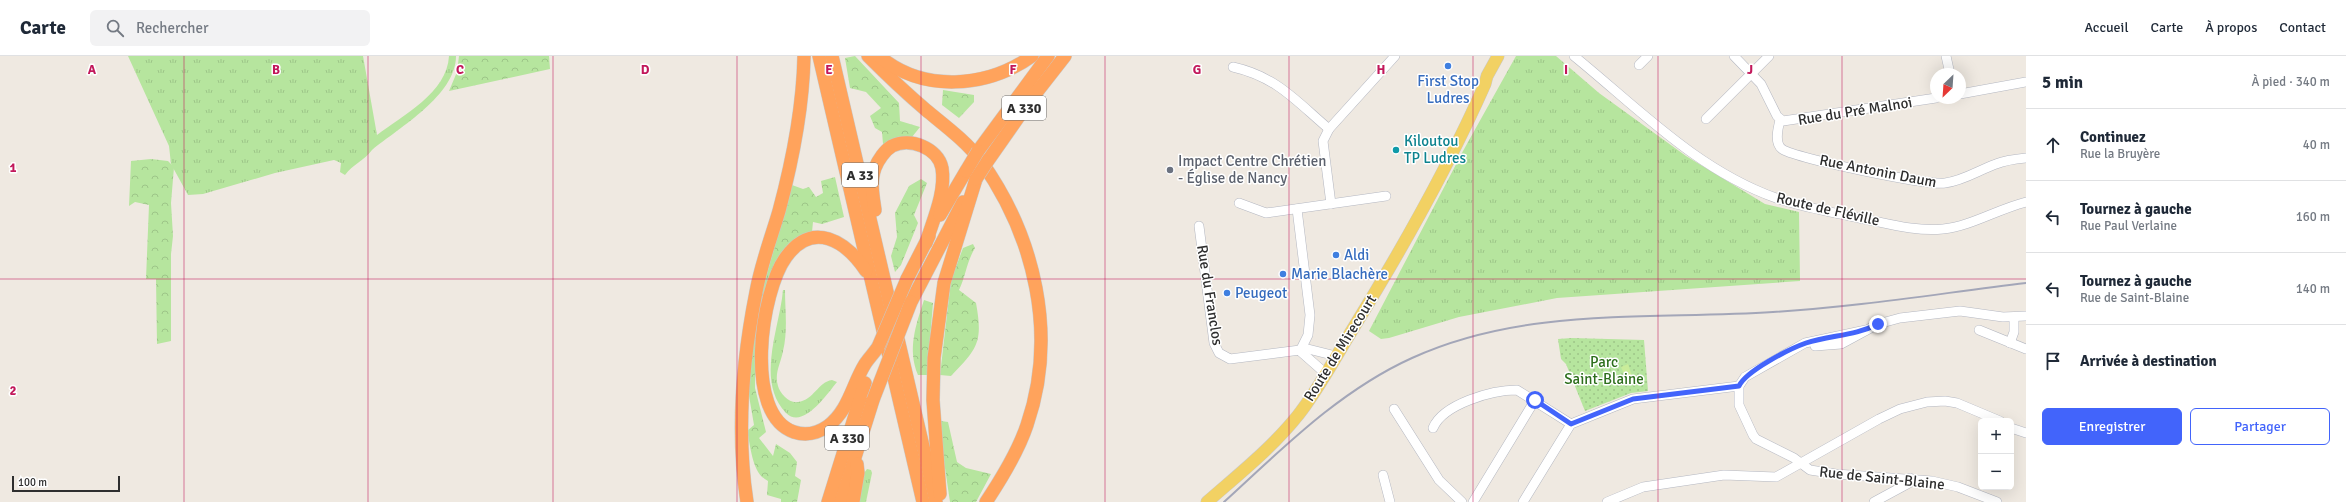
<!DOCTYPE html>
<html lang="fr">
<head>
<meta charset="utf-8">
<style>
	body { margin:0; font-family:Signika,sans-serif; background:#f2f2f3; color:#1f2937 }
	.controls { position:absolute; right:12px; bottom:12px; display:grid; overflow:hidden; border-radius:6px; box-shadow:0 4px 16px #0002 }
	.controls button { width:36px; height:36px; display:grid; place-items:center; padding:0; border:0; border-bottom:1px solid #e0e1e3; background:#fff; color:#1f2937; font:20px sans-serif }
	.compass { position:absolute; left:1930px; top:12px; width:36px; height:36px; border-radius:50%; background:#fff; box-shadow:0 4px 16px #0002; rotate:205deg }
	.scale { position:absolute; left:12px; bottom:10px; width:108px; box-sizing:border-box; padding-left:4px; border:2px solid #2e2e2e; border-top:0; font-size:11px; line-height:14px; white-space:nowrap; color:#2e2e2e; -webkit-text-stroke:3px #fff; paint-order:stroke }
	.stop { position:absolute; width:12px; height:12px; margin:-9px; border:3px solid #4264fb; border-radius:50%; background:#fff }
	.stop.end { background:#4264fb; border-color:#fff; box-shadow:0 1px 4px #0008 }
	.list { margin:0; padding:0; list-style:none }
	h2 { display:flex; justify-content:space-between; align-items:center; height:52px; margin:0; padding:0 16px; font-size:17px }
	h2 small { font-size:13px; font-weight:400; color:#747a83 }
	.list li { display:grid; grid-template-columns:26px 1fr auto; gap:12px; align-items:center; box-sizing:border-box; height:72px; padding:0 16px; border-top:1px solid #e0e1e3 }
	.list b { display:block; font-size:15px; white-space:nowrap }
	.list p { margin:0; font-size:13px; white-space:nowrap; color:#747a83 }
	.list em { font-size:13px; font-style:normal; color:#747a83 }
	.actions { display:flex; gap:8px; padding:12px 16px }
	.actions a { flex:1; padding:9px 0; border:1px solid #4264fb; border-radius:6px; text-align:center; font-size:14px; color:#4264fb }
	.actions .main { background:#4264fb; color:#fff }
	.icon { flex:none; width:22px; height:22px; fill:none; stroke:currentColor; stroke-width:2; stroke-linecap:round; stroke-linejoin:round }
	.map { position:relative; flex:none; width:2026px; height:446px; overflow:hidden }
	header { display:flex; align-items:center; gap:24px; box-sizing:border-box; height:56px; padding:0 20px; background:#fff; border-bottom:1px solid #e0e1e3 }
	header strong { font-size:19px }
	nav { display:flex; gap:22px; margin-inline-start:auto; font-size:14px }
	.search { width:280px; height:36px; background:#f2f2f3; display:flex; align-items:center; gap:10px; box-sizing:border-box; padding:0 14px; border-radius:6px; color:#747a83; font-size:15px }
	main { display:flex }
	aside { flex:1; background:#fff }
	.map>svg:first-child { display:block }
	.grass { fill:url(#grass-tufts) }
	.forest { fill:url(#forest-crowns) }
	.park { fill:url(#park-dots) }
	.pitch { fill:#c9ec9a }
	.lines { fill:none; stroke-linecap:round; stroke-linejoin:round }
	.minor-casing { stroke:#b4b7c1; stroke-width:10 }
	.major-casing { stroke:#c9c9c9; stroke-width:13 }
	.highway-casing { stroke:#c9c9c9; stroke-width:14 }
	.minor { stroke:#fff; stroke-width:9 }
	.major { stroke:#f2d163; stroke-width:12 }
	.highway { stroke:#ffa35c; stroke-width:13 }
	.rail { stroke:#a3a6b8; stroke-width:2 }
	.highway-bridge-casing { stroke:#c9c9c9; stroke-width:14; stroke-linecap:butt }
	.highway-bridge { stroke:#ffa35c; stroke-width:13 }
	.route { stroke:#4264fb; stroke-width:5 }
	.grid { fill:none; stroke:#c2185b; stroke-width:1; stroke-opacity:0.55 }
	.shop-dot { fill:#3f7fe0; stroke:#fff; stroke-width:1.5 }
	.culture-dot { fill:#0f9aa8; stroke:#fff; stroke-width:1.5 }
	.worship-dot { fill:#6b7280; stroke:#fff; stroke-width:1.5 }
	.labels { text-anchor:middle; stroke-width:3; stroke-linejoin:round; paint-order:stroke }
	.shield { fill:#fff; stroke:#6d6d6d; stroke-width:1 }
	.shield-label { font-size:14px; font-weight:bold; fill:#2e2e2e }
	.shop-label { font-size:15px; fill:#366cbe; stroke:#fff; text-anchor:start }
	.street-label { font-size:15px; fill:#2e2e2e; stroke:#fff }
	.culture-label { font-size:15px; fill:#0d838f; stroke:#fff; text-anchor:start }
	.worship-label { font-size:15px; fill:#5b616d; stroke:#fff; text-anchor:start }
	.park-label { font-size:15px; fill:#2c6e1b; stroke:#fff }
	.grid-label { font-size:13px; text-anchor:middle; font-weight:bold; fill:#c2185b; stroke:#fff; stroke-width:3; stroke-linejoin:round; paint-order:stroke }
</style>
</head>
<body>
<header>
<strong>Carte</strong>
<div class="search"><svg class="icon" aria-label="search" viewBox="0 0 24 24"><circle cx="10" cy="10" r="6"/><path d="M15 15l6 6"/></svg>Rechercher</div>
<nav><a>Accueil</a><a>Carte</a><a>À propos</a><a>Contact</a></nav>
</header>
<main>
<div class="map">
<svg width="2026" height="446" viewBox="0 0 2026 446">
	<defs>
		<pattern id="grass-tufts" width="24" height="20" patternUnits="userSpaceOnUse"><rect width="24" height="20" fill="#b6e59e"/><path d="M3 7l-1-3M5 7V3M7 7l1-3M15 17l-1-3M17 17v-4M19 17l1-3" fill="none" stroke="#9dc588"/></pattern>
		<pattern id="forest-crowns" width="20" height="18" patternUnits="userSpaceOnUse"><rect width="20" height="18" fill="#b6e59e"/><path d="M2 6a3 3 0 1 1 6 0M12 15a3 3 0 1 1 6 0" fill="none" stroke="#9dc588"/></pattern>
		<pattern id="park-dots" width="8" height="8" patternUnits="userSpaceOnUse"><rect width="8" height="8" fill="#b6e59e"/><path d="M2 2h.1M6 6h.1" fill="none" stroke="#9dc588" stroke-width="1.8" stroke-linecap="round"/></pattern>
	</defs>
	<rect width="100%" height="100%" fill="#efe9e1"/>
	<g class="grass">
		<path d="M128,0H363L377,79C403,59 447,37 449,0H456C456,39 400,71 372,94C364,105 353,108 345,119L340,116L341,107L334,104L275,117L203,138L188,139L171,108L169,90Z"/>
		<polygon points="1516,0 1556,0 1599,37 1686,100 1765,148 1799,156 1800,225 1557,242 1459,261 1389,282 1381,283 1369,275 1463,95"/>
		<path d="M783,234H785C785,253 788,275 783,295C781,307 774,317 778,330C780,338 790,348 798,346C814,344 818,326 832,324L837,326C827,338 803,374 786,357C755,325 780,271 783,234Z"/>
		<polygon points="867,413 871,414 872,417 866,446 859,446 862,420"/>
	</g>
	<g class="forest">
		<polygon points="459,0 549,0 550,13 449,35 457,16"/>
		<polygon points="855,0 899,47 900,65 920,71 912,81 883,88 882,76 875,72 870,60 881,52 866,36 850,32 845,2"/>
		<polygon points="943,34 974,39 974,46 959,62 942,49"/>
		<polygon points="151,103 168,105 174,111 171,147 173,180 171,198 171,285 157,288 156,223 146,223 149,149 135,146 129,150 131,105"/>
		<path d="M835,121L844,161L822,168L813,166L812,176L789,189L755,302V332L766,376L759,382L773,400L776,388L790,397L797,406L795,420L801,424L797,446H781V443L767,439L768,425C752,418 751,391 747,375L754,369L748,334L755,260L792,129L803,133L809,131L816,141L823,137L821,125Z"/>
		<polygon points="921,123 927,127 914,159 918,167 901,209 895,216 891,200 897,181 895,157 909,130"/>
		<path d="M973,188L975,192C966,207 966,220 959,234L976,247C983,286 978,292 951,320L940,319L951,224L963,192Z"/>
		<path d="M924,244L933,247L927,319H918C907,293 916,269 924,244Z"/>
		<polygon points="941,365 948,366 957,406 966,412 991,418 976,446 950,446 942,392"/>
	</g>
	<polygon class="park" points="1572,282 1644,284 1648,335 1631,337 1585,355 1566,308 1561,303 1558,283"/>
	<polygon class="pitch" points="1628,308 1634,326 1628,328 1621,311"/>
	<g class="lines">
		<g class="minor-casing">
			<g id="minor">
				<path d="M1574,0C1638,52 1697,114 1776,142C1803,151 1831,156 1859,162C1886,167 1915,176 1943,173C1971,170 1998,153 2026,146"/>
				<polyline points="1734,0 1761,28 1777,60 1783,65 1936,42"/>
				<polyline points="1946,0 1950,18"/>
				<polyline points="1639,9 1648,0"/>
				<path d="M1233,11C1277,21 1296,45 1329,73"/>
				<polyline points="1960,38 2026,26"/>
				<polyline points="1706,63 1769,0"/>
				<path d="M1780,64C1778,72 1774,87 1782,93C1794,102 1929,130 1945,127C1963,125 1979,114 1996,108C2006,104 2016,103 2026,102"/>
				<polyline points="1239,147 1266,157 1386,140"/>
				<polyline points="1331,148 1323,85 1329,73 1395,0"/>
				<polyline points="1297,153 1310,259 1308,279 1300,295"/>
				<polyline points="1199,170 1214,287 1219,297 1230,303 1308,293 1336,300"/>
				<polyline points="1866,274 1805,287 1745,321 1739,330 1739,349 1753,379 1756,383 1794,402 1810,414 1836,418 1932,425 1958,431 1997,446"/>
				<polyline points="1979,274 2026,293"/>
				<polyline points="2010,287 2014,276 2014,261"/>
				<polyline points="1815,290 1841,288 1878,268 1900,262 1960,255 2003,261 2026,260"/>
				<polyline points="1300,295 1325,317"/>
				<polyline points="1394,353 1439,424 1462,446"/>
				<path d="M1433,372C1443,348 1492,334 1517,334L1571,368"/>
				<polyline points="2011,372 2026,377"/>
				<polyline points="1383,419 1390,446"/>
				<polyline points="1473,446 1535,344"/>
				<polyline points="1523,446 1571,368 1633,343 1739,330"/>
				<polyline points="1607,446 1643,431 1724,419 1776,421 1879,363 1900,353 1927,346 1945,345 1957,347 2000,365"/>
				<polyline points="1874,446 1909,427 1910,422"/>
			</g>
		</g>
		<g class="major-casing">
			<path id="major" d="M1207,446C1239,418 1273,391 1299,358C1320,331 1336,300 1354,271C1402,193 1448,112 1485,28L1487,20L1498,0"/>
		</g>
		<g class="highway-casing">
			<g id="highway">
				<polyline points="819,0 923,446"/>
				<polyline points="832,0 936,446"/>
				<path d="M868,0C887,19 906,37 926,54C944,69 966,85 981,105C1035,181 1058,279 1027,369C1018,396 1002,422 986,446"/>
				<path d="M879,0C923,37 987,32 1032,0"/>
				<polyline points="978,95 1048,0"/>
				<polyline points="987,106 1029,46 1065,0"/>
				<path d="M875,154C873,140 870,126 875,112C878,104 885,94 892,90C910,81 938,92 942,112C946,136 933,164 926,187"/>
				<polyline points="940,159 966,115"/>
				<path d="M866,215C846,185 813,164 786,201C761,235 743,359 794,376C806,380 818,377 828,370C849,354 852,329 865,308C869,302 874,297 878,291"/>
				<polyline points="907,223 929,180"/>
				<polyline points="911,246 963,146"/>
				<polyline points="940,438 933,344 934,302 944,227 976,123"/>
				<path d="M747,446C736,375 742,306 756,236C761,208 771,182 779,155C793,103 803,53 804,0"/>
				<polyline points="828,446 865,327"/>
				<polyline points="841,446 873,344"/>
				<polyline points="853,446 858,417 857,408"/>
			</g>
		</g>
		<use href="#minor" class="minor"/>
		<use href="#major" class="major"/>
		<use href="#highway" class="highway"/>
		<path class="rail" d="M1224,446C1282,393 1339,335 1412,302C1526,250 1651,264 1773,256C1858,251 1942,237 2026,227"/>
		<g class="highway-bridge-casing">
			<g id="highway-bridge">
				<polyline points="966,115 978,95"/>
				<polyline points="976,123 987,106"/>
				<polyline points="878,291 907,223"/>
				<polyline points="873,344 911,246"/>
			</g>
		</g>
		<use href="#highway-bridge" class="highway-bridge"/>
	</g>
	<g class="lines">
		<path class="route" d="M1535,344L1571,368L1633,343L1739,330C1746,315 1789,293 1806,287C1830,279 1855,280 1878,268"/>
	</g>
	<path class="grid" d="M184,0V446M368,0V446M553,0V446M737,0V446M921,0V446M1105,0V446M1289,0V446M1473,0V446M1658,0V446M1842,0V446M0,223H2026"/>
	<g class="shop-dot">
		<circle cx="1448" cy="10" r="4"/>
		<circle cx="1336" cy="199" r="4"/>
		<circle cx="1283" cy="218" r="4"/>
		<circle cx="1227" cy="237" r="4"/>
	</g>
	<circle class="culture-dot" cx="1396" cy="94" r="4"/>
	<circle class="worship-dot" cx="1170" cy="114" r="4"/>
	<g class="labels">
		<g class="shield">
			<rect x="1002" y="40" width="44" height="24" rx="3"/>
			<rect x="842" y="107" width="36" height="24" rx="3"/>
			<rect x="825" y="370" width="44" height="24" rx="3"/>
		</g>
		<g class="shield-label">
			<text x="1024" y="57">A 330</text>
			<text x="860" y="124">A 33</text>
			<text x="847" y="387">A 330</text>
		</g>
		<g class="shop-label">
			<text x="1448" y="30" text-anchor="middle">First Stop<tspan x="1448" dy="17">Ludres</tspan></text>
			<text x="1344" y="204">Aldi</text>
			<text x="1291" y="223">Marie Blachère</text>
			<text x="1235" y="242">Peugeot</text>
		</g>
		<g class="street-label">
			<text transform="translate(1855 55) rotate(-9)" y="5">Rue du Pré Malnoi</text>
			<text transform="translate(1878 115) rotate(11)" y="5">Rue Antonin Daum</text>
			<text transform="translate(1828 153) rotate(13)" y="5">Route de Fléville</text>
			<text transform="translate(1210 239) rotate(81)" y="5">Rue du Franclos</text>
			<text transform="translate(1340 292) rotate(-58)" y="5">Route de Mirecourt</text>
			<text transform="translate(1882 422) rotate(6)" y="5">Rue de Saint-Blaine</text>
		</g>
		<g class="culture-label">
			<text x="1404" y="90">Kiloutou<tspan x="1404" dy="17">TP Ludres</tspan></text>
		</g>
		<g class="worship-label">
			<text x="1178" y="110">Impact Centre Chrétien<tspan x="1178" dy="17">- Église de Nancy</tspan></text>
		</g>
		<g class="park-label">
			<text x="1604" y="311">Parc<tspan x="1604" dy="17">Saint-Blaine</tspan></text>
		</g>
	</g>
	<g class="grid-label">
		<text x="92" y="18">A</text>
		<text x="276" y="18">B</text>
		<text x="460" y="18">C</text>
		<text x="645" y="18">D</text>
		<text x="829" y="18">E</text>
		<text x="1013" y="18">F</text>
		<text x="1197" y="18">G</text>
		<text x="1381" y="18">H</text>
		<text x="1566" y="18">I</text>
		<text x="1750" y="18">J</text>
		<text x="13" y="116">1</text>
		<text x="13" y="339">2</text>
	</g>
</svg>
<div class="controls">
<button>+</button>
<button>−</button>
</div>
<svg class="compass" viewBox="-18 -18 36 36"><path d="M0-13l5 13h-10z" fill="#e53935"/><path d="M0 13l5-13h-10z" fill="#747a83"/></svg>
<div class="scale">100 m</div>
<div class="stop" style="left:1535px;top:344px"></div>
<div class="stop end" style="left:1878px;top:268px"></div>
</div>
<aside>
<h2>5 min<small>À pied · 340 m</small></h2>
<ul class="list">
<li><svg class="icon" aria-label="ahead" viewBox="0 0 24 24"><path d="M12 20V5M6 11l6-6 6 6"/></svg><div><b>Continuez</b><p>Rue la Bruyère</p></div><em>40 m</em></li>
<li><svg class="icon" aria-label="left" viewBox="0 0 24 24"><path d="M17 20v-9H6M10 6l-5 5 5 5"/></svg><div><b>Tournez à gauche</b><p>Rue Paul Verlaine</p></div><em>160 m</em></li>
<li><svg class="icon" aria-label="left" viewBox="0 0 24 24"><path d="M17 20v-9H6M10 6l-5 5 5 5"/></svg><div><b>Tournez à gauche</b><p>Rue de Saint-Blaine</p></div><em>140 m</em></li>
<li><svg class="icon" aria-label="arrive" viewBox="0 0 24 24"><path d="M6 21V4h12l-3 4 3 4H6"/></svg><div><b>Arrivée à destination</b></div></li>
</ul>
<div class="actions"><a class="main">Enregistrer</a><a>Partager</a></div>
</aside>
</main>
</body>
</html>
